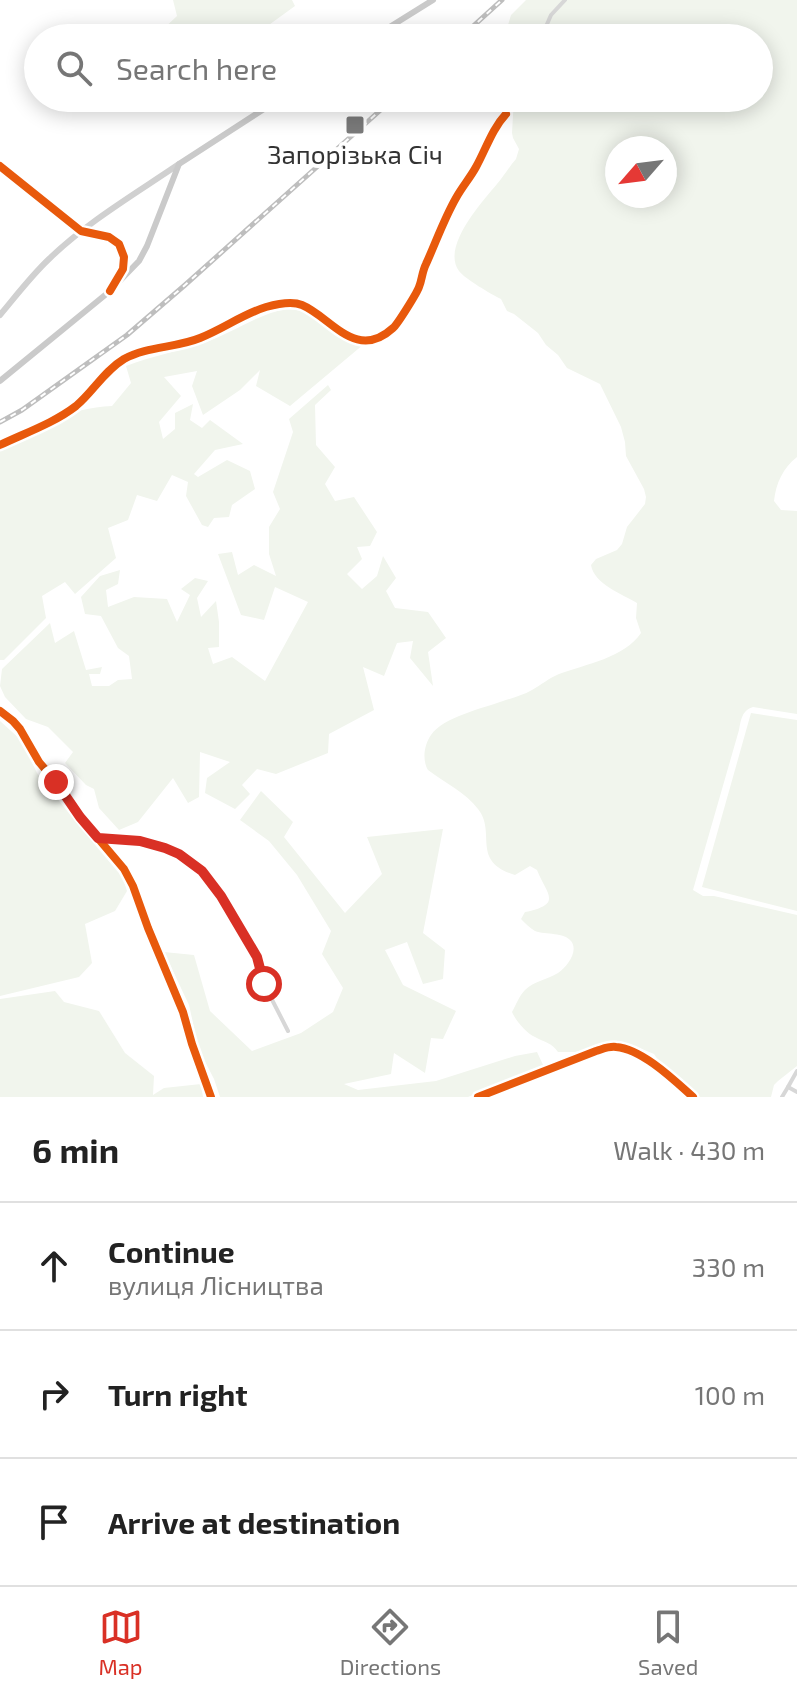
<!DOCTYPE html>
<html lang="en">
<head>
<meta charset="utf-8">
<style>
	body { margin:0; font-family:"Exo 2",sans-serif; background:#f6f6f6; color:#222 }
	.compass { position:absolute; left:605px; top:136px; width:72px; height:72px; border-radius:50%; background:#fff; box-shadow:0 4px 20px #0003; rotate:242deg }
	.stop { position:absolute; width:24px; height:24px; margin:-18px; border:6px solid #d93025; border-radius:50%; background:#fff }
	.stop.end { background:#d93025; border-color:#fff; box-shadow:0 2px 8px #0008 }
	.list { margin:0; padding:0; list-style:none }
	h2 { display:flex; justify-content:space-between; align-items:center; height:104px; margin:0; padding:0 32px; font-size:34px }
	h2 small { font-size:26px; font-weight:400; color:#767676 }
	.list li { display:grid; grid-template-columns:52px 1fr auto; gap:24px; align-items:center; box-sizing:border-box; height:128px; padding:0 32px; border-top:2px solid #e0e0e0 }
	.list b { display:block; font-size:30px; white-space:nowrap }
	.list p { margin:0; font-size:26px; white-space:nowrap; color:#767676 }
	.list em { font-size:26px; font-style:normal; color:#767676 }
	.icon { flex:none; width:44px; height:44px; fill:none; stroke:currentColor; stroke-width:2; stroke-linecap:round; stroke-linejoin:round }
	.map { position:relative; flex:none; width:797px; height:1097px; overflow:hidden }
	.search { position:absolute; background:#fff; box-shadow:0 4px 20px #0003; left:24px; right:24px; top:24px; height:88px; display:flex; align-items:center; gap:20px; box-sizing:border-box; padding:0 28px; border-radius:44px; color:#767676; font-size:30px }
	.sheet { height:488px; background:#fff }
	nav { display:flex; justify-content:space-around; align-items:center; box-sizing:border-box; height:112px; border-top:2px solid #e0e0e0; background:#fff; font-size:22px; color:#767676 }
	nav a { display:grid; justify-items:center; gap:4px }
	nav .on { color:#d93025 }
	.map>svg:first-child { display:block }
	.green { fill:#f1f5ed; fill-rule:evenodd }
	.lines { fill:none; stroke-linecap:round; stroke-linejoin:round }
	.street { stroke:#d7d7d7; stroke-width:4 }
	.secondary { stroke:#d0d0d0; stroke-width:6 }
	.primary { stroke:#cacaca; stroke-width:6 }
	.rail-casing { stroke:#bebebe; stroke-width:5 }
	.rail { stroke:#fff; stroke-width:2; stroke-dasharray:6; stroke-linecap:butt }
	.cycleway-casing { stroke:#fff; stroke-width:13 }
	.cycleway { stroke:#e8590c; stroke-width:8 }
	.route { stroke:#d93025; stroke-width:10 }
	.poi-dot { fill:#7a7a7a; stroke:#fff; stroke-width:3 }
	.labels { text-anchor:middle; stroke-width:8; stroke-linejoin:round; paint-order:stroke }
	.poi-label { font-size:26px; fill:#333; stroke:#fff }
</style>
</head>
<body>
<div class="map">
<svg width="797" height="1097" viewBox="0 0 797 1097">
	<rect width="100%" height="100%" fill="#fff"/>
	<g class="green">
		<polygon points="173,0 292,0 295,6 251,38 164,38 159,33 177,16"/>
		<path d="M526,0H797V457C783,468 776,483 774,501L781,510L797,511V714L753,707C742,710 741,720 739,730L693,890L703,896H714L797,915V1066L778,1081L774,1085L771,1097H700L687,1084L660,1063L654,1054L632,1045L612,1043L575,1052H558C552,1043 544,1042 535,1037C526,1033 516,1021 512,1012C516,1005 519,996 525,990C534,981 547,980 558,973C567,967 579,951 571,941C564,932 546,935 535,931C530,928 525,923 521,919L525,912C563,904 547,895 537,870L530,866L515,875C470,861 497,833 478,809C466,793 444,782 428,770C422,760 424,745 431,735C443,717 484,708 503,701C513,698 523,695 532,690C541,685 549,678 559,674C586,664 624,658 641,633L636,618L637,603C622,594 594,584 591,565L596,559L617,550L622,544L627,527L645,504L646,497L644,489L626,456L625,442L621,427L600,384L567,368L558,355L546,345L538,333L514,314L507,311L501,299C491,294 465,279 459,271C441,247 482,202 497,184C504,176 509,167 516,159L519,149L513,138L512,133L514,98H759V38H516L508,25L511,15ZM617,148H665V196H617Z"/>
		<path d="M287,309L304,311L325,322L339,335L364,344L290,406L256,386L260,370L240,390L203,415L192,386L197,371L164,377L181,396L159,422L163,439L175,429V413L193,404L190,420L202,428L210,420L243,444L215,450L194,474L198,477L227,460L250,471L255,489L232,505L229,517L214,518L208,527L202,525L186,496L188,482L172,475L157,501L137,495L128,520L108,528L116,558L75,594L65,582L42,596L46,618L4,660H0V445C39,426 68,408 112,406L131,383L126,366C152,356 179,351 205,342C233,333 257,314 287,309Z"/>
		<polygon points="328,385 331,390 315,405 316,445 335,467 325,484 335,501 354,497 377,532 370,546 357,547 362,559 347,574 362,589 377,576 383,556 396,578 386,591 395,608 428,612 446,638 428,652 433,686 410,658 413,641 397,643 384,676 363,667 374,710 329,734 328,753 276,774 257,769 242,785 250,794 235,809 205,793 207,778 230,762 200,752 199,797 188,803 173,778 138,822 119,830 99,808 94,789 86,785 65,763 73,752 48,727 26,719 5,697 0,686 2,669 50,623 55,643 74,631 86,670 102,667 100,674 89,674 92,686 109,686 118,680 132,679 129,656 118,648 101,616 85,614 81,597 100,576 120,570 118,584 106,590 108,607 134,597 167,599 177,622 190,595 181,589 195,578 208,581 197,598 201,617 216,601 219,622 219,647 208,648 213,664 232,657 265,681 308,602 275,587 264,620 241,615 218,554 232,552 238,575 254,565 276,576 269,554 269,527 280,509 273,492 293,432 289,419"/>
		<polygon points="751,713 797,720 797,911 702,887"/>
		<polygon points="0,721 22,741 37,773 83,831 119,866 127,891 115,911 85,924 92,963 79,977 0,996"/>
		<polygon points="261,791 293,822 284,837 345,913 382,874 367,837 443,829 423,933 445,950 443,979 423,984 407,942 385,950 403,985 456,1011 443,1039 431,1038 425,1073 394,1053 391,1074 344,1084 358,1090 436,1081 515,1056 537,1052 544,1067 468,1097 220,1097 214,1079 199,1050 189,1005 164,952 194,955 210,1011 252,1051 301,1033 333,1012 343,988 322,954 331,931 297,875 269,841 240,820"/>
		<polygon points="55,991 64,1002 99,1011 125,1053 154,1076 153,1095 164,1088 201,1084 203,1097 0,1097 0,999"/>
	</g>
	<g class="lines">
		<g class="street">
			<polyline points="541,38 551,15 565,0"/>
			<polyline points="0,166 81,231"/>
			<polyline points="0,445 54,419 72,409 105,374 123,360 154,349 199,338 241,316 267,306 282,304 298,304 307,307 345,335 362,339 373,339 382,336 397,323 417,291 421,275 456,198 478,164 498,123 506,114 516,98"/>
			<polyline points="0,711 13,721 20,729 39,762 56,782 80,817 124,869 133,886 148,928 183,1012 192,1044 211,1097"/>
			<polyline points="100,838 140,841 165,848 179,854 206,874 221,896 257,957 264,984 288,1031"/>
			<polyline points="788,1087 797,1071"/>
			<path d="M478,1097L596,1051C603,1049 609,1046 616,1047C642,1049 674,1080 693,1097"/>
			<polyline points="782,1097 788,1087 797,1092"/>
		</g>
		<g class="secondary">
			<path d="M81,231C111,235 138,247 116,281"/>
			<path d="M0,315C16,296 31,276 49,259C87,222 135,194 179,164"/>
		</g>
		<g class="primary">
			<polyline points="372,38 433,0"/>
			<polyline points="0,381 110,291 139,261 147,246 179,164 281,98"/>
		</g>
		<g class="rail-casing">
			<g id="rail">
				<polyline points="460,38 502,0"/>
				<polyline points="0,422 22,410 127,335 185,285 394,98"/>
			</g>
		</g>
		<use href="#rail" class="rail"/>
		<g class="cycleway-casing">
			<g id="cycleway">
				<polyline points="0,166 81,231 109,237 119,244 124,257 123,269 110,291"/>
				<path d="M0,445C25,433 54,423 76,406C93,392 104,371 124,359C147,346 176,348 200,338C223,329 243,314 266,307C277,304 292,301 302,305C331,317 356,362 393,328C397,325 417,293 419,287C422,280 422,272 426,264C436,242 444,219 456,198C462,187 470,178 476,167C486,149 492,129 506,114"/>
				<polyline points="0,711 13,721 20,729 39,762 56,782 80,817 124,869 133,886 148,928 183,1012 192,1044 211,1097"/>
				<path d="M478,1097L596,1051C603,1049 609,1046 616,1047C642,1049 674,1080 693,1097"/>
			</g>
		</g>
		<use href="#cycleway" class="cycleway"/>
	</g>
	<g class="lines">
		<polyline class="route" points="56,782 80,817 98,838 140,841 165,848 179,854 202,871 221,896 257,957 264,984"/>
	</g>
	<rect class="poi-dot" x="345" y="115" width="20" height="20" rx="4"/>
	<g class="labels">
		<g class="poi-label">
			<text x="355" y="164">Запорізька Січ</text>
		</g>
	</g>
</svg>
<svg class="compass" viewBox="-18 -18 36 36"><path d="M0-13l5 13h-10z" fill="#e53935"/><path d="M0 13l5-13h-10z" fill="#767676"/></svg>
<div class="stop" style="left:264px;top:984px"></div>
<div class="stop end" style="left:56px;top:782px"></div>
<div class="search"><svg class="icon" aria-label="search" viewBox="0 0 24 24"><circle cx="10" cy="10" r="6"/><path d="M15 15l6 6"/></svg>Search here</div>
</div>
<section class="sheet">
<h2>6 min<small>Walk · 430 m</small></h2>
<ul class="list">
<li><svg class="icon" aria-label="ahead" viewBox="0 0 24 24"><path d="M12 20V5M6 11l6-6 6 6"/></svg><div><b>Continue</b><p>вулиця Лісництва</p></div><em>330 m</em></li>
<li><svg class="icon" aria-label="right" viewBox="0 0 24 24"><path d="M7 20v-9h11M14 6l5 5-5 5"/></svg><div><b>Turn right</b></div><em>100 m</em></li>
<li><svg class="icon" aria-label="arrive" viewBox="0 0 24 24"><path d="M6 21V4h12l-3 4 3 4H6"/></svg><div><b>Arrive at destination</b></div></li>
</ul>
</section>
<nav>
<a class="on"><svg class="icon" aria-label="map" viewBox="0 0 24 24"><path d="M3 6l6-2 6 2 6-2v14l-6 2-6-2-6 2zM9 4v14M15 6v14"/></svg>Map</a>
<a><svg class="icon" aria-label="directions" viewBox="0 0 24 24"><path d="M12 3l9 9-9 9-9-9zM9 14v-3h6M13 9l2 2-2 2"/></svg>Directions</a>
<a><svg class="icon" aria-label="saved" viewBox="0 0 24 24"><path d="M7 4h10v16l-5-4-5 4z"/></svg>Saved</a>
</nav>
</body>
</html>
